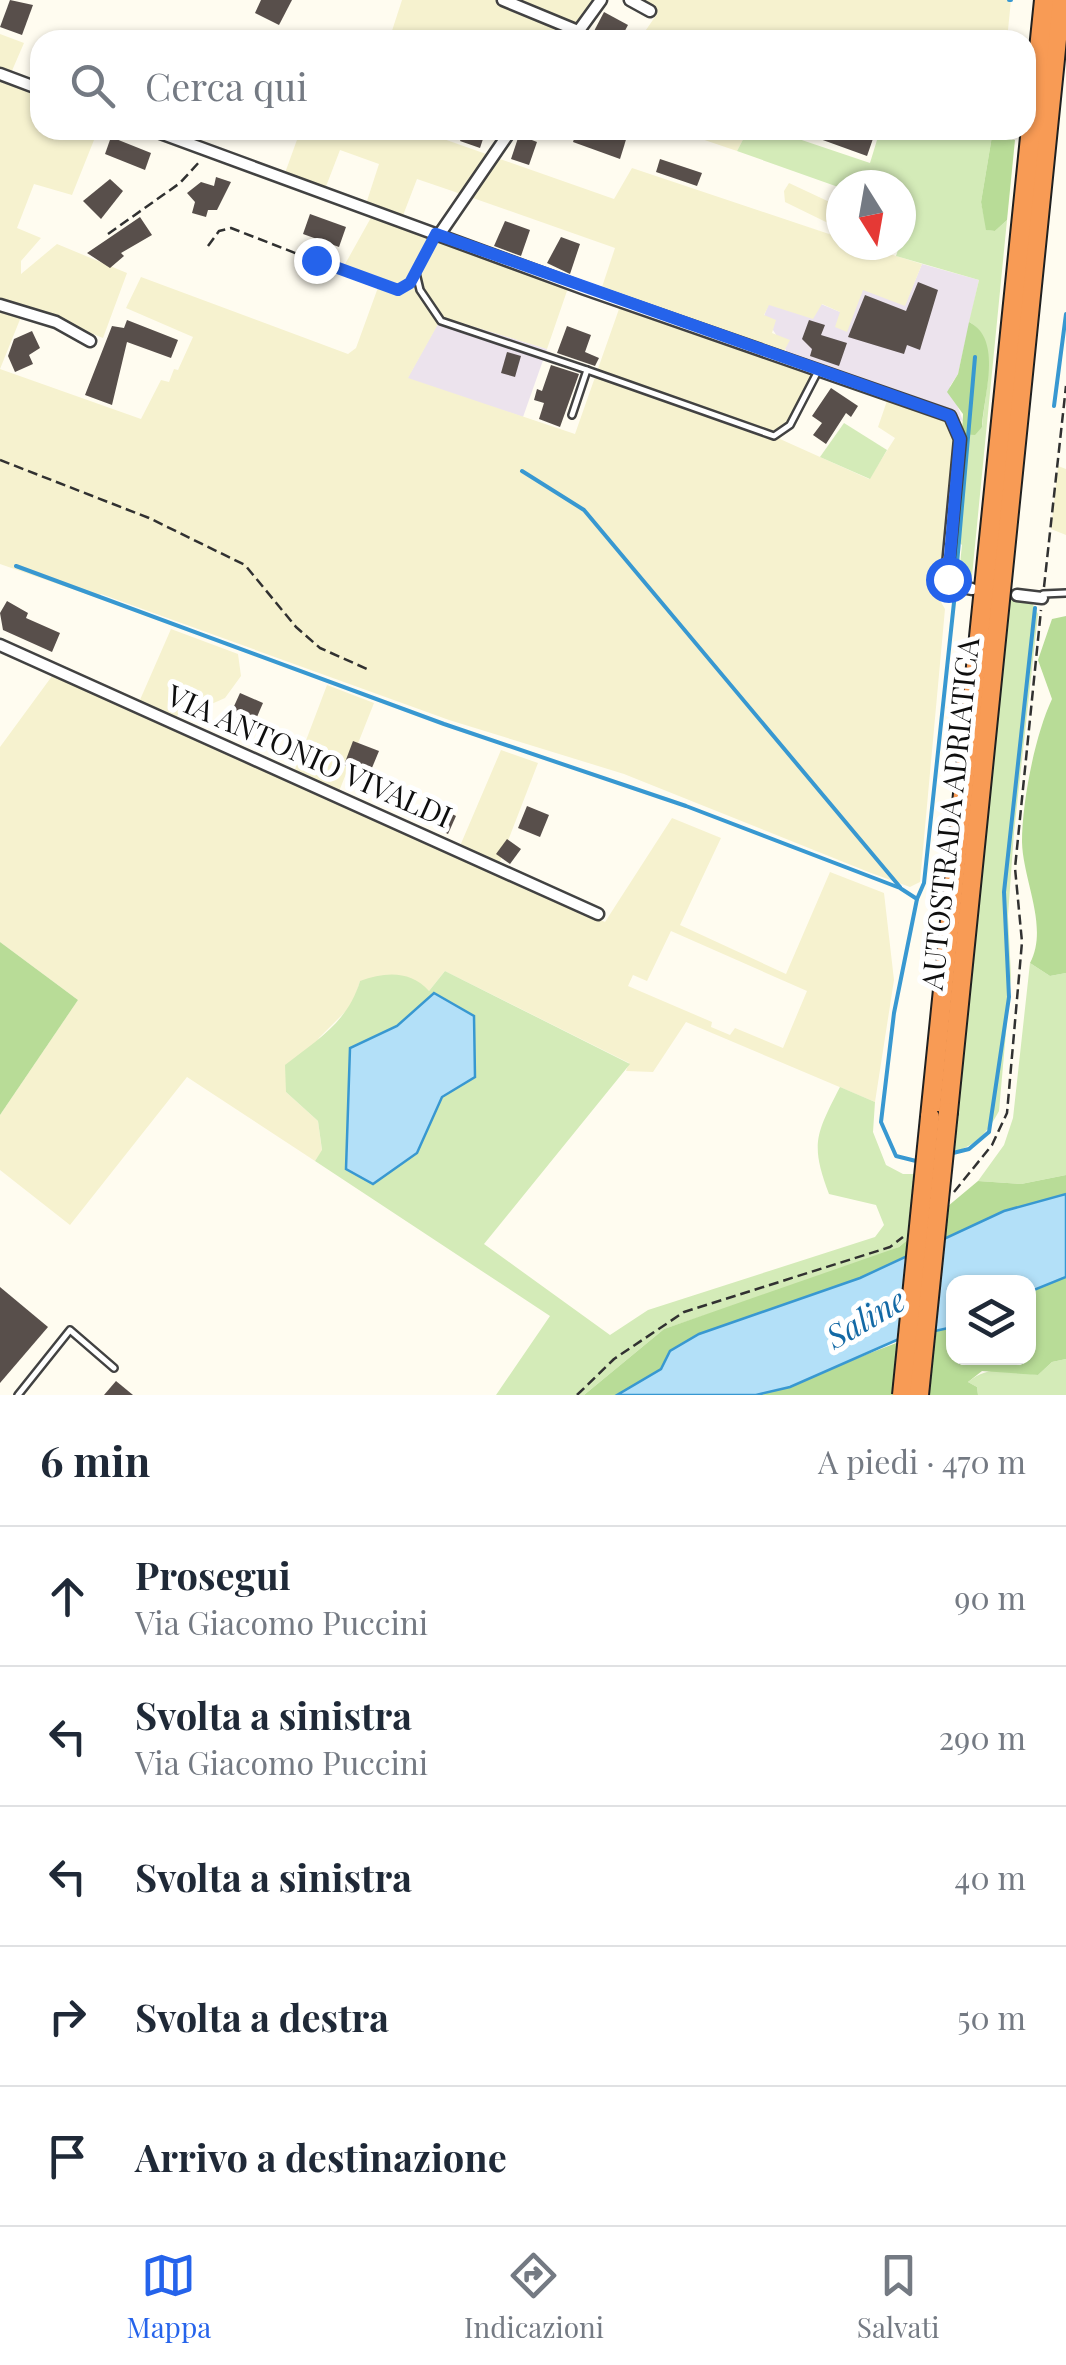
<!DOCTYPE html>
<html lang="it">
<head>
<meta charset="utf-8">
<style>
	body { margin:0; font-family:"Playfair Display",serif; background:#f2f2f3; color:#1f2937 }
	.controls { position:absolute; right:30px; bottom:30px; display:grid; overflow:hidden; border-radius:20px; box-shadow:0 2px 8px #0004 }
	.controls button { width:90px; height:90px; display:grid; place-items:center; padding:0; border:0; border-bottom:2px solid #e0e1e3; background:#fff; color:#1f2937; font:50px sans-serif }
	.compass { position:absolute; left:826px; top:170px; width:90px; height:90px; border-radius:50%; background:#fff; box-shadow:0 2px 8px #0004; rotate:169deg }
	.stop { position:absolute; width:30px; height:30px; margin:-22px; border:8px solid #2563eb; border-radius:50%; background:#fff }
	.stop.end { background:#2563eb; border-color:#fff; box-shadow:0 2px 10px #0008 }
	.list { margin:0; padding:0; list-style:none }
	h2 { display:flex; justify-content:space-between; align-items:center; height:130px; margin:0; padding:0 40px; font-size:42px }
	h2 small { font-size:32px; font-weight:400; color:#747a83 }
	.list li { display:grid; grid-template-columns:65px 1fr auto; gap:30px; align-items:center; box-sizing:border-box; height:140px; padding:0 40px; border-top:2px solid #e0e1e3 }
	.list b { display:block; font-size:38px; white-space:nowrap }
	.list p { margin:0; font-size:32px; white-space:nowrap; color:#747a83 }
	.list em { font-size:32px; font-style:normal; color:#747a83 }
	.icon { flex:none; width:55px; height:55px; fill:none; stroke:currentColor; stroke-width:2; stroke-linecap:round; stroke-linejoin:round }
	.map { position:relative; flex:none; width:1066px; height:1395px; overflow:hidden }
	.search { position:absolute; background:#fff; box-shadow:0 2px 8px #0004; left:30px; right:30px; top:30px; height:110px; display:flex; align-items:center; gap:25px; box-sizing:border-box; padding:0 35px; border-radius:30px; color:#747a83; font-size:38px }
	.sheet { height:830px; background:#fff }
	nav { display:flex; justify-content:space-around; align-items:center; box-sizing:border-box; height:140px; border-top:2px solid #e0e1e3; background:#fff; font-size:28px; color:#747a83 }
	nav a { display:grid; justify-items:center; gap:5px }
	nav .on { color:#2563eb }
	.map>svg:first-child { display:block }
	.industrial { fill:#ece3ed }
	.farmland { fill:#f6f2cf; fill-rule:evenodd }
	.green { fill:#d4ebb8; fill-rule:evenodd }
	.forest { fill:#b8dc97 }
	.water { fill:#b3e0f8; stroke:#3898d1; stroke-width:2.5 }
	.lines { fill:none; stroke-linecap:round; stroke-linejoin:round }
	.stream { stroke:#3898d1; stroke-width:4 }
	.building { fill:#584f4b }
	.service-casing { stroke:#424242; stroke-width:10 }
	.minor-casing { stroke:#424242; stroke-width:15 }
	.motorway-casing { stroke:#202020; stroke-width:22 }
	.path { stroke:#313131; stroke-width:2.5; stroke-dasharray:10 5; stroke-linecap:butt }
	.service { stroke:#fff; stroke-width:5 }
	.minor { stroke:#fff; stroke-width:10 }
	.motorway { stroke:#f89b55; stroke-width:18 }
	.motorway-bridge-casing { stroke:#202020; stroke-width:22; stroke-linecap:butt }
	.motorway-bridge { stroke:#f89b55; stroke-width:18 }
	.route { stroke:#2563eb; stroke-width:12 }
	.labels { text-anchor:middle; stroke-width:10; stroke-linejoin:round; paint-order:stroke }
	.street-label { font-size:30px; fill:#0f0f0f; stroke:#fff }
	.water-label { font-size:32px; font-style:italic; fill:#1369a5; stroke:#fff }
</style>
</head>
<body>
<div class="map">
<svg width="1066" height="1395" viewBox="0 0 1066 1395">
	<rect width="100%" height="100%" fill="#fffcf0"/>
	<g class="industrial">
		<polygon points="922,264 979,280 958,374 950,386 963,421 791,358 764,316 768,305 821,304 840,312 863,289 905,305"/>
		<polygon points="442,316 547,349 523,417 407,379"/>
	</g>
	<g class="farmland">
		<polygon points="402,0 594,0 566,40 389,40"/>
		<polygon points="629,0 1011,0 1007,40 639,40 657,14"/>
		<polygon points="0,34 24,43 11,73 40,84 40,130 98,130 72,195 34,184 17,228 41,238 21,261 21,274 57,244 127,273 103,338 25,307 0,369 141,419 161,380 169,382 174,369 178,370 193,337 126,308 141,277 348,354 356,348 380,282 344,266 373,214 568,288 547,349 442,317 408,378 575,434 619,309 598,299 615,248 470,197 497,158 614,199 632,168 841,238 841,245 861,245 922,264 905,306 863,290 847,332 835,327 840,312 822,304 813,319 769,305 764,315 776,320 772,333 790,340 784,351 800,368 810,370 811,378 780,439 869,479 895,438 878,427 888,398 952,421 957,433 944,571 935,592 945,609 920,882 910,887 871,873 624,774 449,720 101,594 98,598 0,564"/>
		<polygon points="285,130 441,130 438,137 489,155 461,194 417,179 402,218 366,204 379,164 340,150 325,189 285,173 298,137"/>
		<polygon points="675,130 748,130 737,151"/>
		<polygon points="789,183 836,205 838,215 828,223 785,202 784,191"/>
		<polygon points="1058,466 1066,469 1066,535 1051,529"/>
		<path d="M171,629L238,654L241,676L225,698L191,713L181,710L175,719L291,780L327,685L374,703L336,799L457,853L501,750L538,763L496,872L605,922L672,818L721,838L680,925L786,974L830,872L884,893L894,980L875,1102L686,1022L653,1072L626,1071L629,1063L445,971L429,991L360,981L353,1004L319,1038L286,1092L318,1121L322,1151L315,1161L187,1077L70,1225L0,1170V1115L78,1000L0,942V747L55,672L136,709ZM671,931L807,991L783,1048L735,1028L730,1035L711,1027L712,1022L628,986L633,975L647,981Z"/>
	</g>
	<g class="green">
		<path d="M748,130H772L870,163L880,130H975L992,136L981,202L987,230L995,231L1007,220L971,586L960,564L962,545L952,536L962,434L982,427C984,397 1001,339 969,322L979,280L896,256L910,213L901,209V185L841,188L737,151Z"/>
		<polygon points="844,423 887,450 870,479 820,457"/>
		<path d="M1010,598L1032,603L1038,614L1014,832L1008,916L1011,976L999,1111C988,1132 976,1146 953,1152Z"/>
		<polygon points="1030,963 1050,976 1066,973 1066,1175 1021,1184 978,1181 1004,1145 1013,1118"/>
		<path d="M445,971L630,1064L484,1244L610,1335L648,1310L875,1237L884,1225L876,1205L829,1194C810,1144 816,1134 840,1087L875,1102L873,1132L886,1165L903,1174H918L913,1235L899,1247L864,1262L664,1329L584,1395H496L550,1316L315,1161L322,1150L318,1121L286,1092L285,1065C317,1040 348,1022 360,981C385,972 410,970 429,991ZM398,1026L442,1097L416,1153L350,1048Z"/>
		<path d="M1066,1359V1395H978L977,1387L968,1382C990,1364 1011,1371 1038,1375L1052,1362Z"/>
	</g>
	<g class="forest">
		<polygon points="992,136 1015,140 1007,220 995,231 986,230 981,202"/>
		<path d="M969,322C1003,339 984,395 982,427L975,435L962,434L963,414L947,392L958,374Z"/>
		<path d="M1066,616V973L1050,976L1030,963C1049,927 1023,881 1022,842C1022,802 1035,735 1052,699L1038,660L1052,619Z"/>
		<polygon points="0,942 78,1000 0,1115"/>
		<polygon points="1066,1175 1066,1194 967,1229 860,1278 699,1334 670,1351 661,1369 617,1395 584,1395 664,1329 899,1247 978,1181 1021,1184"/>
		<path d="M1066,1277V1359L1052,1362L1038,1375L982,1371L968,1382L977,1387L978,1395H929V1386L915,1395H756C825,1378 884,1340 953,1327L954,1358H1028L1029,1292Z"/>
	</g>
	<g class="water">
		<polygon points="434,993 474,1016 475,1077 442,1097 417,1153 373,1184 346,1169 350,1048 397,1026"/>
		<polygon points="1066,1194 1066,1277 1029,1292 1028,1282 954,1282 953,1327 899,1339 790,1387 756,1395 617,1395 661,1369 670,1351 699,1334 860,1278 1004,1211"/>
	</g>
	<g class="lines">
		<g class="stream">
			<polyline points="1009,0 1011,0"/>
			<polyline points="1054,406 1066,314"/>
			<polyline points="522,471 584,510 900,887"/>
			<polyline points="16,566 444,724 686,806 900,888 917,899 894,1013 881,1122 896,1156 920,1162"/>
			<polyline points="956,575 975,357"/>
			<polyline points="917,899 924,883 955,593"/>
			<polyline points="949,1154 969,1149 989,1132 1009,997 1004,892 1035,608"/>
		</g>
	</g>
	<g class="building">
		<polygon points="10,0 33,5 22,35 0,27"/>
		<polygon points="261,0 292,0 279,25 255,13"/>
		<polygon points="604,12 628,25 620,40 592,35"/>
		<polygon points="464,130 486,130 480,148 460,141"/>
		<polygon points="577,130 629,130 620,159 573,142"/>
		<polygon points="795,130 876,130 867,156"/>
		<polygon points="519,135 537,142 529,165 511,159"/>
		<polygon points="111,137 151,153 145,170 105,154"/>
		<polygon points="660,159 702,173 697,186 656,172"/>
		<polygon points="216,177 231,182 217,210 208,210 206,217 192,213 195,202 187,193 201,182 214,186"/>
		<polygon points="110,179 123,191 101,219 83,201"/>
		<polygon points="310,214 346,227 339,247 303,234"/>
		<polygon points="140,217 152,235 121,253 124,256 110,268 87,253"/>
		<polygon points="505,221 530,230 521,256 494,246"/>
		<polygon points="561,237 580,244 570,274 547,263"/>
		<polygon points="918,282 938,290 920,350 907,345 904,354 848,337 865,295 906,311"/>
		<polygon points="127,320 178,340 171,358 127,342 112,405 85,395 112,326 124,328"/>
		<polygon points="809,320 825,325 821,335 847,343 839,366 810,356 812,349 802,339"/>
		<polygon points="567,326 591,335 585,352 599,358 595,366 557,353"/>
		<polygon points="32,331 40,348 29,355 33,364 15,372 8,356 14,339"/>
		<polygon points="507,352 521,356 515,377 501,373"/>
		<polygon points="551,365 579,374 560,427 539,419 544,403 534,400 537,389 542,391"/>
		<polygon points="831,388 858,406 851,417 846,413 826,444 813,435 822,423 812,416"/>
		<polygon points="7,601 28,613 26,618 60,633 52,652 3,630 0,613"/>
		<polygon points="240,693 263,703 253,726 230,715"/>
		<polygon points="353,741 379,751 369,775 344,765"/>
		<polygon points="527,806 549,815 540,837 518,828"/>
		<polygon points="442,809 456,816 448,834 434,827"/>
		<polygon points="507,839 521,849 510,864 496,854"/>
		<polygon points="0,1287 48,1327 0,1383"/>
		<polygon points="116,1381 133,1395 104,1395"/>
	</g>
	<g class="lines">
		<g class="service-casing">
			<g id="service">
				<polyline points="416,273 420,290 441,321 587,370"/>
				<polyline points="572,415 587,370 774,436 790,425 817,373"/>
				<polyline points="1043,594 1066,593"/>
				<polyline points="18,1395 70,1330 114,1368"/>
			</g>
		</g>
		<g class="minor-casing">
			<g id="minor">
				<polyline points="503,0 578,31"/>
				<polyline points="630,0 650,11"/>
				<polyline points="572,40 601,0"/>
				<polyline points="0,74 40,89"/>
				<polyline points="152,130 585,289 950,416 960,439 947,576 956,586 972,589"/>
				<polyline points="439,235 511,130"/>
				<polyline points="0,305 56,322 90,341"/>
				<polyline points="1017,595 1042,598"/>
				<polyline points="0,645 598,914"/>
			</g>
		</g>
		<g class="motorway-casing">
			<g id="motorway">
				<polyline points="948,1112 1061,0"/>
				<polyline points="930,1117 1044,0"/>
			</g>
		</g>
		<g class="path">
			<polyline points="108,234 180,183 201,160"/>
			<polyline points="208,246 219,231 231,228 385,288 398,290 410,284"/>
			<polyline points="421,264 431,244"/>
			<polyline points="0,460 149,518 245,565 296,627 320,648 367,669"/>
			<polyline points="1044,587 1066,386"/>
			<polyline points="954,1192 992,1145 1007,1113 1022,942 1015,868 1041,610"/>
			<polyline points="577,1395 614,1359 684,1312 890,1247 903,1237"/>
		</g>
		<use href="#service" class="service"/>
		<use href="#minor" class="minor"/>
		<use href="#motorway" class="motorway"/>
		<g class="motorway-bridge-casing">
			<g id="motorway-bridge">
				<polyline points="902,1395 930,1117"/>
				<polyline points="919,1395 948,1112"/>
			</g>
		</g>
		<use href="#motorway-bridge" class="motorway-bridge"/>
	</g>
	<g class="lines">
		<polyline class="route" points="316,260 398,290 410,283 436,234 950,416 960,439 948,579"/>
	</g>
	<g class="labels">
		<g class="street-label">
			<text transform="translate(309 757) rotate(24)" y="10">VIA ANTONIO VIVALDI</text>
			<text transform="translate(951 814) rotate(-84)" y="10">AUTOSTRADA ADRIATICA</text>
		</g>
		<g class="water-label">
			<text transform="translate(866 1319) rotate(-30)" y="11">Saline</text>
		</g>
	</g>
</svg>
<div class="controls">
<button><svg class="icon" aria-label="layers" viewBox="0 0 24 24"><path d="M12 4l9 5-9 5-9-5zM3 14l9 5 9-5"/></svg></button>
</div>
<svg class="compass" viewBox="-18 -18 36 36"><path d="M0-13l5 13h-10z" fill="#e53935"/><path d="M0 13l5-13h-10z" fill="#747a83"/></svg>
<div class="stop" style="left:948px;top:579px"></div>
<div class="stop end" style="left:316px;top:260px"></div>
<div class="search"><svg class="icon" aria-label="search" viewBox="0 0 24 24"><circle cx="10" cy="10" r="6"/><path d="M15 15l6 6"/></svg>Cerca qui</div>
</div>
<section class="sheet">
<h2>6 min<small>A piedi · 470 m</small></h2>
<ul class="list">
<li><svg class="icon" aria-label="ahead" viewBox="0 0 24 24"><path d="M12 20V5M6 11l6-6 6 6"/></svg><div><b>Prosegui</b><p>Via Giacomo Puccini</p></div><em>90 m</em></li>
<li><svg class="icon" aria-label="left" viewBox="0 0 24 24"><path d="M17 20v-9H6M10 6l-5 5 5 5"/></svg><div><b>Svolta a sinistra</b><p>Via Giacomo Puccini</p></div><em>290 m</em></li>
<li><svg class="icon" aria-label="left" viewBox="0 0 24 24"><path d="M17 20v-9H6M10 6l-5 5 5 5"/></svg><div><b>Svolta a sinistra</b></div><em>40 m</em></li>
<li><svg class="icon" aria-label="right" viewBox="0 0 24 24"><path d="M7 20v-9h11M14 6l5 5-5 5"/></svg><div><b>Svolta a destra</b></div><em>50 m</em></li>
<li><svg class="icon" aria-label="arrive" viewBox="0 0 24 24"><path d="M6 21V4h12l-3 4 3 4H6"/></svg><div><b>Arrivo a destinazione</b></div></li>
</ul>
</section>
<nav>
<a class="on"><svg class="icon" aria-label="map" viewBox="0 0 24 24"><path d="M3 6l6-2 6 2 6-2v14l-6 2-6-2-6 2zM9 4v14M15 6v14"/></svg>Mappa</a>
<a><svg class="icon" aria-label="directions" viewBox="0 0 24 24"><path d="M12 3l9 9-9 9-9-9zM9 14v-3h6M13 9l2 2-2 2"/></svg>Indicazioni</a>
<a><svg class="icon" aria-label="saved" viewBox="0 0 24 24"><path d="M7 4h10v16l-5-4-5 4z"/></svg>Salvati</a>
</nav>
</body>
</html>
